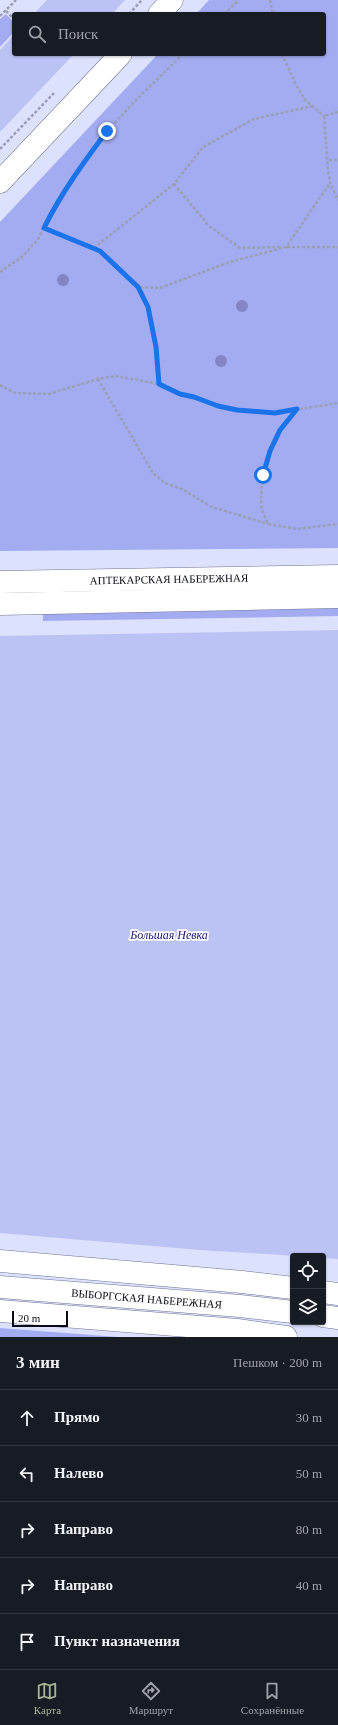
<!DOCTYPE html>
<html lang="ru">
<head>
<meta charset="utf-8">
<style>
	body { margin:0; font-family:Georgia,serif; background:#242831; color:#f1f3f6 }
	.controls { position:absolute; right:12px; bottom:12px; display:grid; overflow:hidden; border-radius:4px; box-shadow:0 1px 3px #0004 }
	.controls button { width:36px; height:36px; display:grid; place-items:center; padding:0; border:0; border-bottom:1px solid #363941; background:#171b24; color:#f1f3f6; font:20px sans-serif }
	.scale { position:absolute; left:12px; bottom:10px; width:56px; box-sizing:border-box; padding-left:4px; border:2px solid #090a16; border-top:0; font-size:11px; line-height:14px; white-space:nowrap; color:#090a16; -webkit-text-stroke:3px #fff; paint-order:stroke }
	.stop { position:absolute; width:12px; height:12px; margin:-9px; border:3px solid #1a73e8; border-radius:50%; background:#fff }
	.stop.end { background:#1a73e8; border-color:#fff; box-shadow:0 1px 4px #0008 }
	.list { margin:0; padding:0; list-style:none }
	h2 { display:flex; justify-content:space-between; align-items:center; height:52px; margin:0; padding:0 16px; font-size:17px }
	h2 small { font-size:13px; font-weight:400; color:#9ea1a6 }
	.list li { display:grid; grid-template-columns:26px 1fr auto; gap:12px; align-items:center; box-sizing:border-box; height:56px; padding:0 16px; border-top:1px solid #363941 }
	.list b { display:block; font-size:15px; white-space:nowrap }
	.list em { font-size:13px; font-style:normal; color:#9ea1a6 }
	.icon { flex:none; width:22px; height:22px; fill:none; stroke:currentColor; stroke-width:2; stroke-linecap:round; stroke-linejoin:round }
	.map { position:relative; flex:none; width:338px; height:1337px; overflow:hidden }
	.search { position:absolute; background:#171b24; box-shadow:0 1px 3px #0004; left:12px; right:12px; top:12px; height:44px; display:flex; align-items:center; gap:10px; box-sizing:border-box; padding:0 14px; border-radius:4px; color:#9ea1a6; font-size:15px }
	.sheet { height:332px; background:#171b24 }
	nav { display:flex; justify-content:space-around; align-items:center; box-sizing:border-box; height:56px; border-top:1px solid #363941; background:#171b24; font-size:11px; color:#9ea1a6 }
	nav a { display:grid; justify-items:center; gap:2px }
	nav .on { color:#a6b493 }
	.map>svg:first-child { display:block }
	.green { fill:#a3acf1 }
	.water { fill:#bbc3f5 }
	.lines { fill:none; stroke-linecap:round; stroke-linejoin:round }
	.tertiary-casing { stroke:#6f7493; stroke-width:23 }
	.primary-casing { stroke:#6f7493; stroke-width:23 }
	.path { stroke:#9b9eb5; stroke-width:2.5; stroke-dasharray:3 2; stroke-linecap:butt }
	.tertiary { stroke:#fff; stroke-width:22 }
	.primary { stroke:#fff; stroke-width:22 }
	.tree { fill:#8385c4 }
	.route { stroke:#1a73e8; stroke-width:5 }
	.labels { text-anchor:middle; stroke-width:3.5; stroke-linejoin:round; paint-order:stroke }
	.street-label { font-size:11px; fill:#090a16; stroke:#fff }
	.water-label { font-size:12px; font-style:italic; fill:#211472; stroke:#fff }
</style>
</head>
<body>
<div class="map">
<svg width="338" height="1337" viewBox="0 0 338 1337">
	<rect width="100%" height="100%" fill="#dce1fd"/>
	<g class="green">
		<polygon points="209,0 338,0 338,548 0,551 0,222 158,54 324,54 324,14 196,14"/>
		<polygon points="6,14 14,23 14,32 0,47 0,19"/>
		<polygon points="338,607 338,616 43,621 43,613"/>
		<polygon points="0,1328 118,1337 0,1337"/>
	</g>
	<g class="water">
		<polygon points="47,0 125,0 112,14 34,14"/>
		<polygon points="14,35 14,54 74,54 0,132 0,50"/>
		<polygon points="338,630 338,1259 323,1258 323,1256 297,1256 200,1250 0,1233 0,636"/>
	</g>
	<g class="lines">
		<g class="tertiary-casing">
			<g id="tertiary">
				<polyline points="159,14 172,0"/>
				<polyline points="0,182 121,54"/>
				<path id="s1" d="M0,582L338,576"/>
				<polyline points="0,604 338,597"/>
				<polyline points="0,1261 242,1282 293,1288"/>
				<polyline points="323,1292 338,1294"/>
			</g>
		</g>
		<g class="primary-casing">
			<g id="primary">
				<path id="s2" d="M0,1287L240,1306L293,1312"/>
				<polyline points="0,1311 237,1330 286,1337"/>
				<polyline points="323,1316 338,1318"/>
			</g>
		</g>
		<g class="path">
			<polyline points="270,0 273,14"/>
			<polyline points="6,11 14,19"/>
			<polyline points="129,14 142,0"/>
			<polyline points="224,14 239,0"/>
			<polyline points="0,16 16,0"/>
			<polyline points="282,54 296,85 305,100 324,116"/>
			<polyline points="338,112 324,116 328,170 330,183 338,200"/>
			<polyline points="0,149 54,93"/>
			<polyline points="329,160 338,160"/>
			<polyline points="174,184 209,226 240,248 282,247"/>
			<polyline points="44,228 100,251 139,287"/>
			<polyline points="287,247 338,247"/>
			<polyline points="94,248 174,184 203,147 254,119 313,106"/>
			<polyline points="0,272 23,256 38,239 52,210 76,173 107,131 140,96 183,54"/>
			<polyline points="98,379 153,473 165,483 182,489 212,507 268,524"/>
			<polyline points="159,383 156,347 148,307 139,287 160,288 230,262 286,247 330,183"/>
			<polyline points="0,385 15,393 49,394 98,379 116,376 159,384 179,394 194,397 218,406 237,410 275,413 338,403"/>
			<path d="M297,410C292,416 286,422 281,429C268,448 258,486 262,509C263,514 266,519 268,524L297,529L338,524"/>
		</g>
		<use href="#tertiary" class="tertiary"/>
		<use href="#primary" class="primary"/>
	</g>
	<g class="tree">
		<circle cx="63" cy="280" r="6"/>
		<circle cx="242" cy="306" r="6"/>
		<circle cx="221" cy="361" r="6"/>
	</g>
	<g class="lines">
		<path class="route" d="M107,131C84,162 61,193 44,228L100,251L138,287L148,307L156,347L159,384L180,394L194,397L218,406L237,410L275,413L297,409L280,430L270,451L263,475"/>
	</g>
	<g class="labels">
		<g class="street-label">
			<text dy="4" stroke="none"><textPath href="#s1" startOffset="169">АПТЕКАРСКАЯ НАБЕРЕЖНАЯ</textPath></text>
			<text dy="4" stroke="none"><textPath href="#s2" startOffset="147">ВЫБОРГСКАЯ НАБЕРЕЖНАЯ</textPath></text>
		</g>
		<g class="water-label">
			<text x="169" y="939">Большая Невка</text>
		</g>
	</g>
</svg>
<div class="controls">
<button><svg class="icon" aria-label="locate" viewBox="0 0 24 24"><circle cx="12" cy="12" r="6"/><path d="M12 2v4M12 18v4M2 12h4M18 12h4"/></svg></button>
<button><svg class="icon" aria-label="layers" viewBox="0 0 24 24"><path d="M12 4l9 5-9 5-9-5zM3 14l9 5 9-5"/></svg></button>
</div>
<div class="scale">20 m</div>
<div class="stop" style="left:263px;top:475px"></div>
<div class="stop end" style="left:107px;top:131px"></div>
<div class="search"><svg class="icon" aria-label="search" viewBox="0 0 24 24"><circle cx="10" cy="10" r="6"/><path d="M15 15l6 6"/></svg>Поиск</div>
</div>
<section class="sheet">
<h2>3 мин<small>Пешком · 200 m</small></h2>
<ul class="list">
<li><svg class="icon" aria-label="ahead" viewBox="0 0 24 24"><path d="M12 20V5M6 11l6-6 6 6"/></svg><div><b>Прямо</b></div><em>30 m</em></li>
<li><svg class="icon" aria-label="left" viewBox="0 0 24 24"><path d="M17 20v-9H6M10 6l-5 5 5 5"/></svg><div><b>Налево</b></div><em>50 m</em></li>
<li><svg class="icon" aria-label="right" viewBox="0 0 24 24"><path d="M7 20v-9h11M14 6l5 5-5 5"/></svg><div><b>Направо</b></div><em>80 m</em></li>
<li><svg class="icon" aria-label="right" viewBox="0 0 24 24"><path d="M7 20v-9h11M14 6l5 5-5 5"/></svg><div><b>Направо</b></div><em>40 m</em></li>
<li><svg class="icon" aria-label="arrive" viewBox="0 0 24 24"><path d="M6 21V4h12l-3 4 3 4H6"/></svg><div><b>Пункт назначения</b></div></li>
</ul>
</section>
<nav>
<a class="on"><svg class="icon" aria-label="map" viewBox="0 0 24 24"><path d="M3 6l6-2 6 2 6-2v14l-6 2-6-2-6 2zM9 4v14M15 6v14"/></svg>Карта</a>
<a><svg class="icon" aria-label="directions" viewBox="0 0 24 24"><path d="M12 3l9 9-9 9-9-9zM9 14v-3h6M13 9l2 2-2 2"/></svg>Маршрут</a>
<a><svg class="icon" aria-label="saved" viewBox="0 0 24 24"><path d="M7 4h10v16l-5-4-5 4z"/></svg>Сохранённые</a>
</nav>
</body>
</html>
